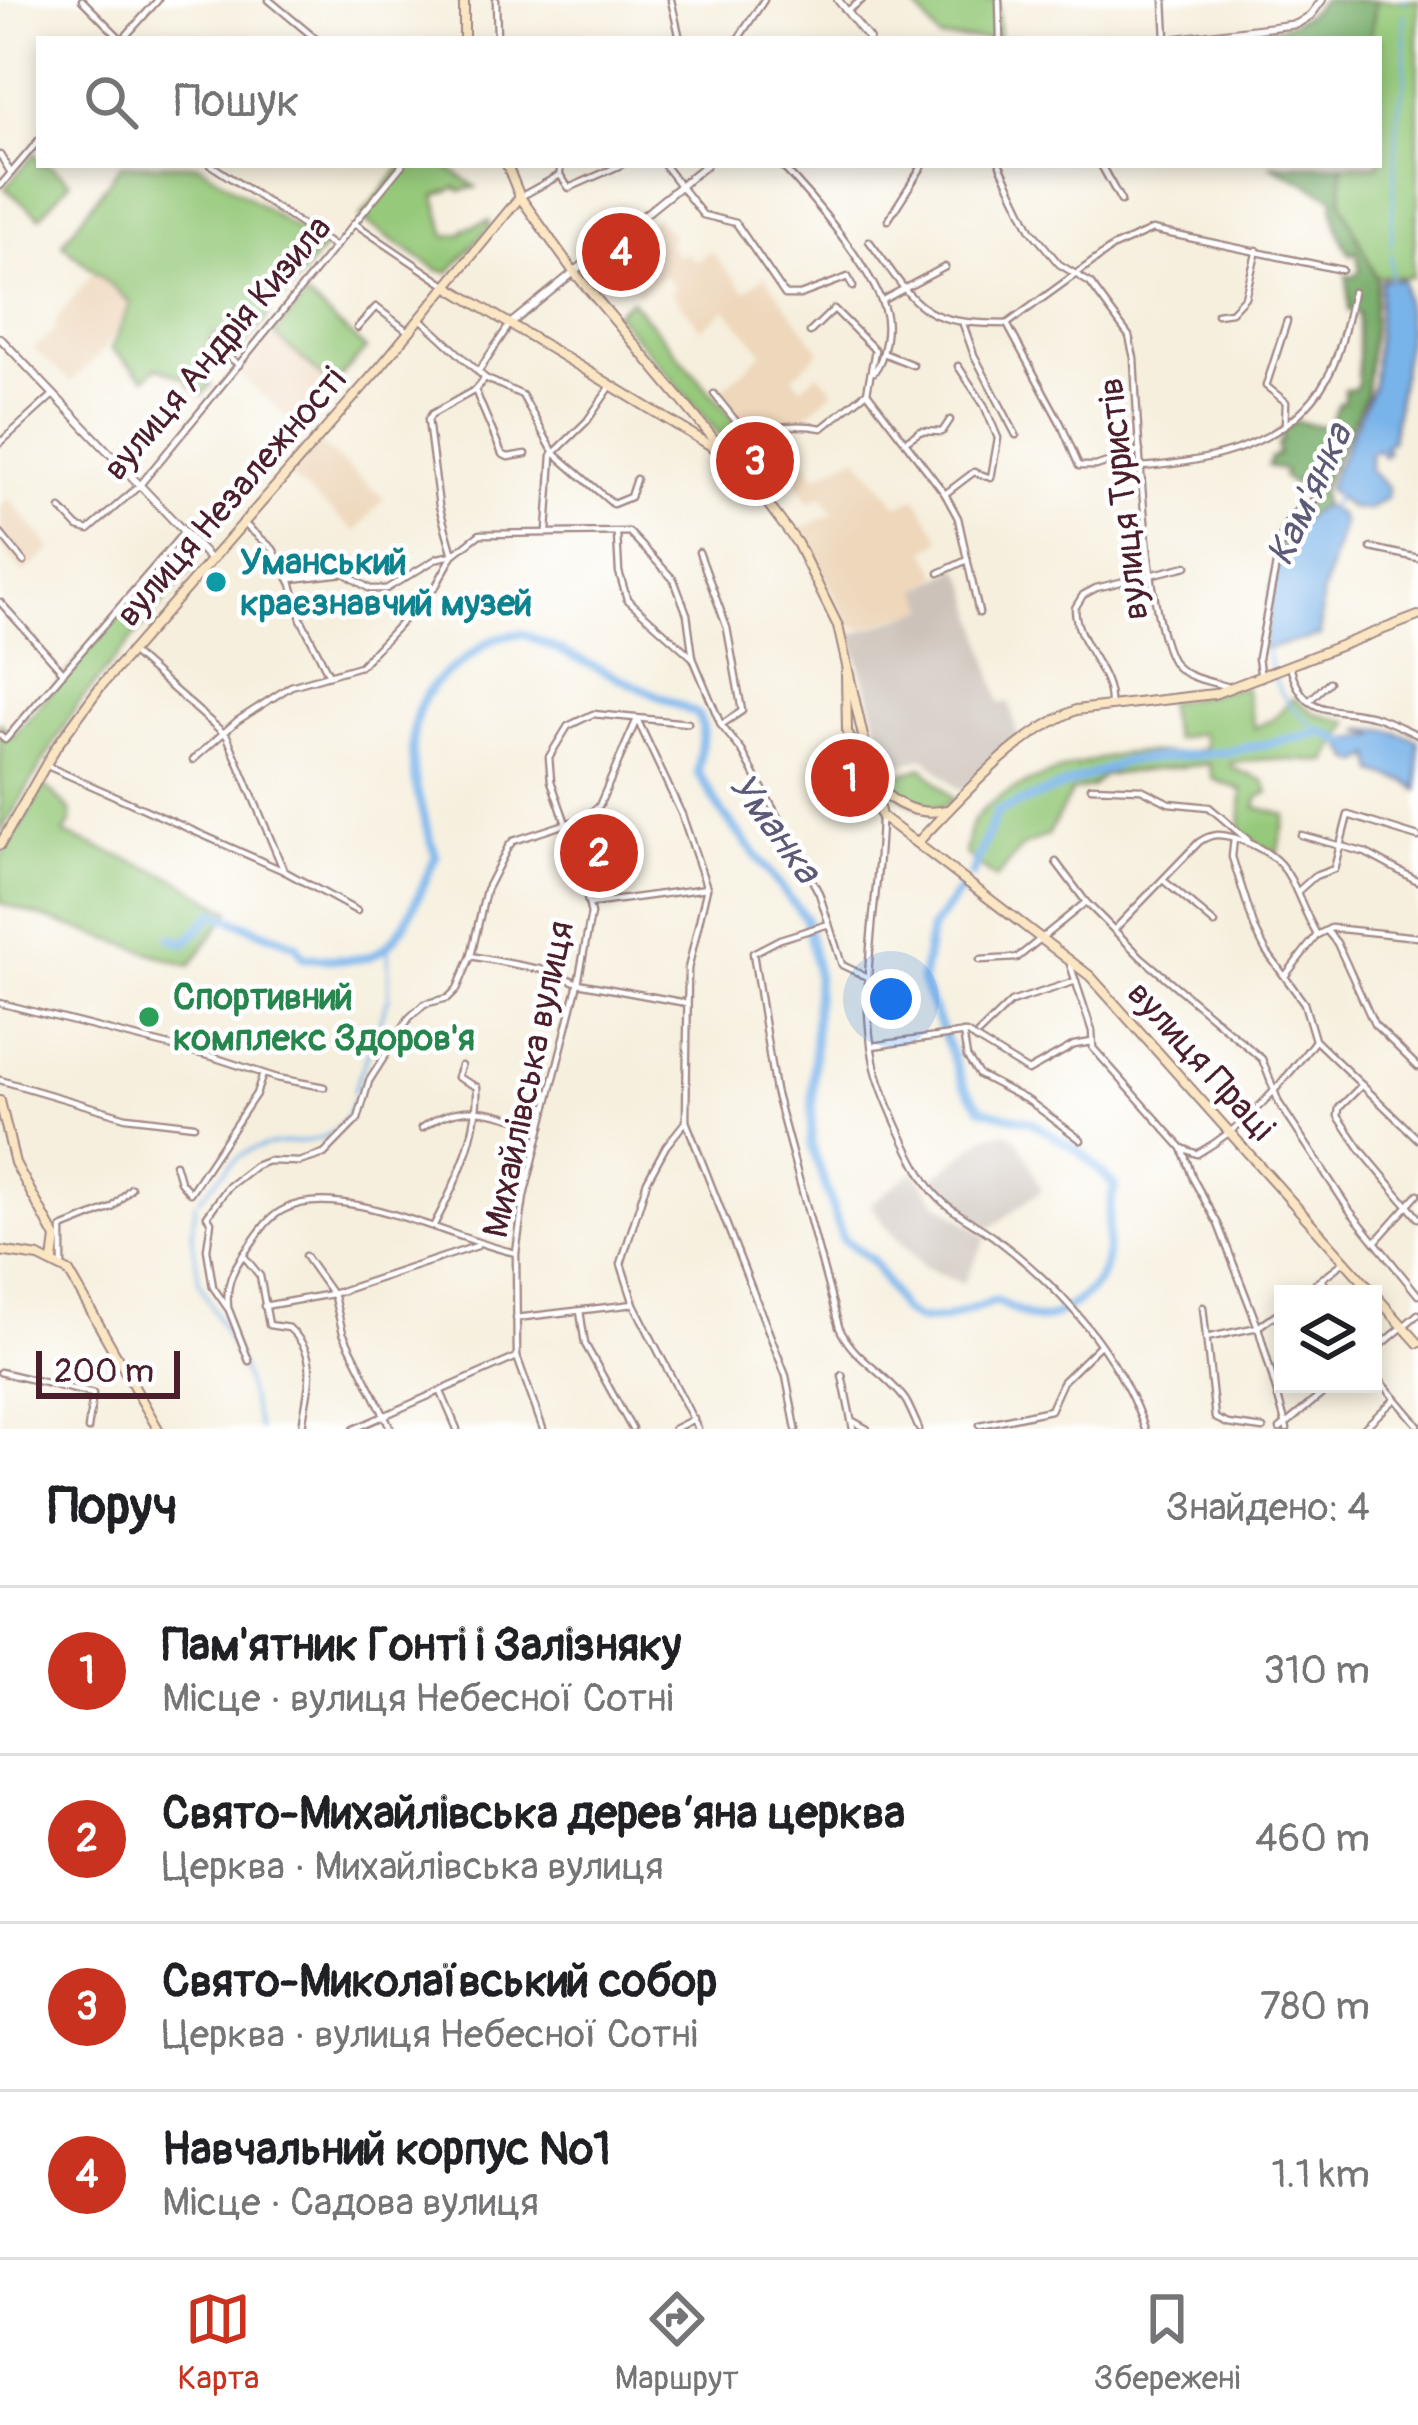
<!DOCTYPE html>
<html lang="uk">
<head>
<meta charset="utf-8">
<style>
	body { margin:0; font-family:Pangolin,sans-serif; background:#f2f2f2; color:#202124 }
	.controls { position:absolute; right:36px; bottom:36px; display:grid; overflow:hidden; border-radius:0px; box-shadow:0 6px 18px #0003 }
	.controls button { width:108px; height:108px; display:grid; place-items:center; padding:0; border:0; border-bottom:3px solid #e0e0e0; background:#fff; color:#202124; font:60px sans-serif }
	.scale { position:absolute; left:36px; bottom:30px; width:144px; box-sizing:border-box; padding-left:12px; border:6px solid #4a1f2b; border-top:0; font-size:33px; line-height:42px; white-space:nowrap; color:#4a1f2b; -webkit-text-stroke:9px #fff; paint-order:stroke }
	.you { position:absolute; left:891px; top:999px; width:42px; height:42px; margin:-30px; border:9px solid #fff; border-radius:50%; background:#1a73e8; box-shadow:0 0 0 18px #1a73e833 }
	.badge { display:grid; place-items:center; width:78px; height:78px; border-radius:50%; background:#c8321e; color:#fff; font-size:39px; font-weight:700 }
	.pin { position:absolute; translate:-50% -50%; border:6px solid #fff; box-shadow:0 3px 12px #0006 }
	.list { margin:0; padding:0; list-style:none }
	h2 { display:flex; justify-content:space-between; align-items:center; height:156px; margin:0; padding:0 48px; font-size:51px }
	h2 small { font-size:39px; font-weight:400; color:#757577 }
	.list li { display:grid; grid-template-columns:78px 1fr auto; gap:36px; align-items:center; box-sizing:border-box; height:168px; padding:0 48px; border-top:3px solid #e0e0e0 }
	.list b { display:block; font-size:45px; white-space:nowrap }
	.list p { margin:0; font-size:39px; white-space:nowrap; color:#757577 }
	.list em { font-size:39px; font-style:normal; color:#757577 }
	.icon { flex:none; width:66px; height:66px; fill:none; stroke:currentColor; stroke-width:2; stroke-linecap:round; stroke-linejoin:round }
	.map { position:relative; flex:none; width:1418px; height:1429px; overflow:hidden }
	.search { position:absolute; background:#fff; box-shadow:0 6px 18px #0003; left:36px; right:36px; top:36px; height:132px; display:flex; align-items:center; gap:30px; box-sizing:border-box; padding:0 42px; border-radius:0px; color:#757577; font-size:45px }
	.sheet { height:828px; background:#fff }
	nav { display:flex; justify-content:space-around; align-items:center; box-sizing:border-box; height:168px; border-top:3px solid #e0e0e0; background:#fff; font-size:33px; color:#757577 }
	nav a { display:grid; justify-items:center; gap:6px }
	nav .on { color:#c8321e }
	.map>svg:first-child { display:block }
	.built { fill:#eed7bb }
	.industrial { fill:#ccc2b9 }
	.green { fill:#96c97a; stroke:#707452; stroke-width:3 }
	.forest { fill:#78ad6a; stroke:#61664a; stroke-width:3 }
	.water { fill:#78b3e9; stroke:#61698a; stroke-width:3 }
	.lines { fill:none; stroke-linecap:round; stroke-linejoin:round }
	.stream { stroke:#78b3e9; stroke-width:3 }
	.river { stroke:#78b3e9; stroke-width:9 }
	.minor-casing { stroke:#a08784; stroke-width:9 }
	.tertiary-casing { stroke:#a08784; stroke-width:10 }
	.secondary-casing { stroke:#a08784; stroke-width:12 }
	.minor { stroke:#fff; stroke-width:4.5 }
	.tertiary { stroke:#fff; stroke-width:6 }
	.secondary { stroke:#fbe6c4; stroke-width:8 }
	.culture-dot { fill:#0f9aa8; stroke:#fff; stroke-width:4.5 }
	.leisure-dot { fill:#2e9e5b; stroke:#fff; stroke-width:4.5 }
	.labels { text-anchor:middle; stroke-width:9; stroke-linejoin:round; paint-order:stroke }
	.street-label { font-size:36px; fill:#4a1f2b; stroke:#fff }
	.culture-label { font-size:36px; font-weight:bold; fill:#0d838f; stroke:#fff; text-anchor:start }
	.leisure-label { font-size:36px; font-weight:bold; fill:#27864d; stroke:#fff; text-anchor:start }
	.water-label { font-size:39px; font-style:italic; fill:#5c5a77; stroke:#fff }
</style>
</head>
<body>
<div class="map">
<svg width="1418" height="1429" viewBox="0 0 1418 1429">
	<rect width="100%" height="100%" fill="#fff"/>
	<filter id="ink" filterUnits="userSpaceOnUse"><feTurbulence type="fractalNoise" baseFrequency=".00833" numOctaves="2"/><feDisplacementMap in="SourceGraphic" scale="24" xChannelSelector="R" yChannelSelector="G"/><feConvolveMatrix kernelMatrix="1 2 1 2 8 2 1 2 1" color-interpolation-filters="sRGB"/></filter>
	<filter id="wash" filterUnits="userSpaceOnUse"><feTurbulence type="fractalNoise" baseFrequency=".004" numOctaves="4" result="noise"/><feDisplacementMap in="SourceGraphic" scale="48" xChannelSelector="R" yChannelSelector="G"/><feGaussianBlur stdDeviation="2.7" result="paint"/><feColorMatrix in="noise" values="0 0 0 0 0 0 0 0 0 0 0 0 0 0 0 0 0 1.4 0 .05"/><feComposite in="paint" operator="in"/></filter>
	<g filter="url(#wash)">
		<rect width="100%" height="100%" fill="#f6efdd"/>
		<g class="built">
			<polygon points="656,216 673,236 667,242 679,257 685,252 695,262 711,251 745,291 765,276 820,351 793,377 801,387 818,373 834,390 801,420 781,422 748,434 717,394 763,352 726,309 701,329 671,292 676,288 664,274 638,295 606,257"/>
			<polygon points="93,273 130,305 103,351 71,382 34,349 55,329 57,318"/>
			<polygon points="273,335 333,388 301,429 238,374"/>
			<polygon points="319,443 384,498 356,532 290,477"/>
			<polygon points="801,453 816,476 857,455 898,506 916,497 942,540 926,550 940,576 919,590 930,608 861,629 850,626 800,529 833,514 822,496 809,503 785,463"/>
			<polygon points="9,499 52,549 24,573 0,544 0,506"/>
		</g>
		<g class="industrial">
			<polygon points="959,567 969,586 1000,704 1009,702 1019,739 960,791 925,758 890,766 851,635 929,608 919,590"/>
			<polygon points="1006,1132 1015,1137 1025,1152 1042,1190 989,1229 942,1191 934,1177 988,1135"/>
			<polygon points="914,1171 937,1202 987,1237 963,1284 924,1268 889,1231 870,1204"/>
		</g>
		<g class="green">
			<polygon points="911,0 997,0 999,39 940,39"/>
			<polygon points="1376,0 1418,0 1418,200 1412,277 1374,276 1342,203 1342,165 1379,165 1379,39 1370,39"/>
			<polygon points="35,153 39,165 50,165 70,182 40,217 5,188"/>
			<polygon points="121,165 199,165 324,247 285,297 268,304 268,317 239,353 214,334 202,352 222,363 218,368 212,365 203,377 211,385 202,395 188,384 189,380 157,367 145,378 111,349 131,303 62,244"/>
			<polygon points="403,165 444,165 476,187 460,191 457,187 435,196 446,236 462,234 465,229 489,221 490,226 449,272 438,270 360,218"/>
			<polygon points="307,297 366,349 333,386 274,334"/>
			<polygon points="631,300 743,430 724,440 615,313"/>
			<polygon points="179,552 192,556 192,567 77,705 0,834 0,723 13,737 81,657"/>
			<path d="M1245,687L1254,728L1273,719L1293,698L1318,715L1350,722L1327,762L1266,759L1231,763L1232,768L1264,781L1269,792L1258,798L1256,807L1286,815L1277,854L1240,834L1242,790L1213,779L1209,764L1104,775L1091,787L1072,791L1048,835L1022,847L996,879L965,854C967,845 968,834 971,826C988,788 1083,761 1122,754C1150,750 1177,758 1206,748L1202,733L1174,739L1166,703Z"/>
			<path d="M922,767L954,800C929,818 900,803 886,779Z"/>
			<polygon points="44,785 70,810 71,821 64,834 175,878 230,911 190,966 0,903 0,859"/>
		</g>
		<g class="forest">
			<path d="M1322,0H1376L1370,39H1213L1211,34C1251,30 1296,34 1322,0Z"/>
			<path d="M1270,165H1342V203L1377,280L1366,394L1321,489L1323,506C1295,521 1286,538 1278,568L1275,567L1286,522L1306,505L1308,488L1298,479L1294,485L1283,477L1285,471L1268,466L1271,458L1278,455V444L1283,440L1279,433L1295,421L1328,427L1339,403L1344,402V390L1354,389L1358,385V313L1349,311L1347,275L1353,277L1360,270L1356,250L1351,255C1342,246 1331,211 1334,198Z"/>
		</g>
		<g class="water">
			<polygon points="1381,280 1403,280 1408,332 1392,441 1384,446 1388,452 1384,457 1377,449 1370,454 1370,471 1388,487 1387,497 1368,510 1350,508 1327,489 1373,386"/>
			<path d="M1323,506L1338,514L1343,523L1322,595L1320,636L1263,649C1270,597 1273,532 1323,506Z"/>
			<polygon points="1360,730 1387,730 1418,740 1418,790 1407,782 1375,772 1372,756 1359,763 1351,759 1343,746 1345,740 1379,735"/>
		</g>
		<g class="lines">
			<g class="stream">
				<polyline points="1405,3 1405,0"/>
				<polyline points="1391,245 1398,111 1405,82 1404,14"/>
				<polyline points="1391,254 1391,282"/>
				<polyline points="1330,510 1338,491"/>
				<path d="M1267,649C1273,691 1289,708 1323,732"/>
				<polyline points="353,1093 389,997 388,943"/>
				<path d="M199,1199C214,1184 229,1161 247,1152C286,1132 335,1159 353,1101"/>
				<polyline points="195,1203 192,1233 199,1282 241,1365 259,1429"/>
			</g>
			<g class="river">
				<polyline points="972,874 997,812 1126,761 1227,752 1323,732 1354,746"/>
				<path d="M171,938L185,943L214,913L296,945L304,958C326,957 351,964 373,955C406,941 421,886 436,856C419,804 393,729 435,683C443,674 455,667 465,660C486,643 496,634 524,634L697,714L703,728L698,772L721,811L806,919L817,974L811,1143L843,1239L873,1261L902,1310L918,1320L943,1319L995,1301C1009,1305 1025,1318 1038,1319C1048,1320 1057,1314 1065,1309C1127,1275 1097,1240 1115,1186L1083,1154L1031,1122L982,1109L964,1086L922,981L931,929L961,889"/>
			</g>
		</g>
	</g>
	<g filter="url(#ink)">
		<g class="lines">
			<g class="minor-casing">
				<g id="minor">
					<polyline points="82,0 121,39"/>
					<polyline points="269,0 316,39"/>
					<polyline points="496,0 497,39"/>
					<polyline points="671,0 680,39"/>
					<polyline points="999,0 1000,39"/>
					<polyline points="1164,0 1166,39"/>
					<polyline points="847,11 862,0"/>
					<polyline points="123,39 158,0"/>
					<polyline points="738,39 764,0"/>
					<polyline points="0,155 11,173"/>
					<polyline points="211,165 335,247"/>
					<polyline points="560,165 560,175 569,188 621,165"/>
					<polyline points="664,165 703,215 736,223 785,295 800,295 848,277 853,287"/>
					<path d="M781,165C811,196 872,268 884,309C890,326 885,358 874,372"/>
					<path d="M1000,165L1031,230L1059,264L1090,283L1129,336L1134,358C1137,410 1146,638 1177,667C1190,679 1213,682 1229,687"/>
					<polyline points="1101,165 1121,201"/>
					<polyline points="0,186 39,140"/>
					<polyline points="520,197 560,175"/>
					<polyline points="888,220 923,165"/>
					<polyline points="354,223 447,286"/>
					<path d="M869,241C919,307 917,324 1007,324"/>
					<polyline points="881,301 945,267"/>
					<polyline points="1217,314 1231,312 1245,297 1257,250"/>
					<polyline points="420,318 485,378 522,395 554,453 613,504 630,497 636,479"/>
					<polyline points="963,324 974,355 1016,435"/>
					<polyline points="1007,324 1113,247 1152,230 1342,270"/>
					<polyline points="1007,324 1061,424 1079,466 1096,466 1140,451"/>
					<polyline points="357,328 376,307 409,332"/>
					<polyline points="210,342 239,365"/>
					<polyline points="883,353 913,365"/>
					<polyline points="478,372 508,327"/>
					<polyline points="475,390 502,454 508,457 526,454"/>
					<polyline points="867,392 945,494 958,518 979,613"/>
					<polyline points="714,394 748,436"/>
					<polyline points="1285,425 1286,402 1266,386 1287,321"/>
					<polyline points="906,441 921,431 942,432 950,420"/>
					<polyline points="0,443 53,395"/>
					<path d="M729,457C748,427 791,422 822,428L867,392L875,350L834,309L810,332"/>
					<path d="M1141,467C1210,462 1288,446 1326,380C1340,356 1347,320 1353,292"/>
					<polyline points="945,494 974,472 991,478 998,438 984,405 958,366"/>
					<polyline points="61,509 78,527 89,530 140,485 402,165"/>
					<polyline points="242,522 273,549 292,584 301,619 329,675"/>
					<polyline points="547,531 552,455 587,421 611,386"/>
					<polyline points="0,533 24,562"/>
					<polyline points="617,534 619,572 627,599 693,658"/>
					<polyline points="1371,548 1418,558"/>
					<polyline points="699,552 727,628 742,711 721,725"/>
					<polyline points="453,555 439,506 428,420 432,414 475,390 485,378"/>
					<polyline points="939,573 967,560"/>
					<polyline points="292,579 344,573 370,589 386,589 438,558 453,555"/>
					<polyline points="0,602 63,672"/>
					<polyline points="130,651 227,736 284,871"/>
					<path d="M1290,666C1304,719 1330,706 1373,716C1388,720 1404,729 1418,735"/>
					<polyline points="1261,678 1258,658 1283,529 1293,514 1323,494 1320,483 1330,463"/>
					<polyline points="1309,701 1329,682"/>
					<path d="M1110,705C1112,670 1076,645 1075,608L1083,595L1096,588L1187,566"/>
					<polyline points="637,719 682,815 707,888 688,969 686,1121 666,1146 647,1181 621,1264 634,1304 698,1429"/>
					<polyline points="0,735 5,740 12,732 185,531"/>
					<polyline points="193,760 237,721 291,686 360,666 436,586 453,555 480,534 629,532 674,580 687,614 693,658 721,725 742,751 819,893 842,965 865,976"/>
					<polyline points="45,765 284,871 357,911"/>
					<polyline points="1091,787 1141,789 1169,803 1209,807 1248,840"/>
					<path d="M881,816C880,899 857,979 874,1062C879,1090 916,1172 935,1194C951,1212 975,1223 994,1237C1060,1287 1117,1350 1145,1429"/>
					<polyline points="1301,835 1366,853 1418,881"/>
					<polyline points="1234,838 1232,857 1255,929 1266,951 1304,1003 1315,1040 1418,1139"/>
					<polyline points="1056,862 1086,902 1141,957 1262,1059 1279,1103 1350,1211 1418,1295"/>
					<polyline points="1163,880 1215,924"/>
					<polyline points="1297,892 1315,876 1334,869 1348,815 1418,837"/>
					<polyline points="590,904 707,888"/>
					<path d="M829,924L780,939L753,953L775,1091L839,1327C853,1360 886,1372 906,1401C911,1410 915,1420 919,1429"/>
					<path d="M1114,930L1199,842C1212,833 1220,834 1235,838C1296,858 1289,885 1317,935"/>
					<polyline points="1327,931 1337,943 1374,1024 1418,1067"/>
					<polyline points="471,956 549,971 578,983 686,1003"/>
					<polyline points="980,960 1017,958 1086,902"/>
					<polyline points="1070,964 1092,1031 1093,1048 1182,1148 1193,1179 1218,1224 1258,1327 1287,1429"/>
					<polyline points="1285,976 1317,935 1331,928 1418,937"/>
					<polyline points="0,1003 213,1057 277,1078 324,1087"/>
					<polyline points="963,1033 967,1057 979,1075 1029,1101 1081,1140"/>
					<polyline points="978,1034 1011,1002 1076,981"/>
					<polyline points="872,1046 966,1033 1028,1071 1074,1045 1092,1042"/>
					<polyline points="0,1080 126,1117 194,1125"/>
					<polyline points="1362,1085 1339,1108 1338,1116 1361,1150 1418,1218"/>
					<polyline points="686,1121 786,1376 796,1429"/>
					<path d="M422,1128C465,1097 495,1115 542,1126"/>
					<path d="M1182,1148L1197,1154C1246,1126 1280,1087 1314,1042"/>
					<polyline points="175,1164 180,1181 190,1193 256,1094 263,1074"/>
					<path d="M434,1225C456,1184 479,1134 477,1087L457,1077L461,1066"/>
					<polyline points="1375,1242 1418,1194"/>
					<path d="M243,1255L260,1276L269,1325L289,1328C323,1359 306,1389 302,1429"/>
					<polyline points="305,1256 334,1297 343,1333 391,1429"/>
					<polyline points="62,1266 62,1228 112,1208 131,1188"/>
					<polyline points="1321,1280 1334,1294"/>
					<polyline points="1302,1294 1345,1261"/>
					<polyline points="264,1306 332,1294 477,1246"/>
					<path d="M228,1307C225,1279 237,1263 253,1241C262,1228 270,1216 285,1209C340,1180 459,1242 516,1253"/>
					<polyline points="1203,1307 1215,1418 1228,1424 1263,1429"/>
					<polyline points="580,1311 585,1344 632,1429"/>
					<polyline points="516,1318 634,1304"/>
					<polyline points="1206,1338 1258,1327 1283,1309"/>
					<polyline points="1373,1352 1418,1314"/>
					<polyline points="249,1361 229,1310 213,1287 207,1249 211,1222 207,1216 228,1187 255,1166 268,1161 299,1162 324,1154 358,1119 369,1081 409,1018 424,1004 448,998 457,989 471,956 486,890 508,847 513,841 584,818 599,806 637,719"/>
					<polyline points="0,1372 93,1394 88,1429"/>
					<polyline points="1373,1372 1418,1425"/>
					<polyline points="842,1375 853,1429"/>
					<polyline points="441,1392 457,1429"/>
					<polyline points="851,1420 867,1429"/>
					<polyline points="980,1425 1050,1410 1063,1381 1100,1345"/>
					<polyline points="354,1429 517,1357"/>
					<polyline points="543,1429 517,1357 516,1253 524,1196 578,983 591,914 575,849 551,781 549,757 568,726 593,714 688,723"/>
					<polyline points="674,1429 694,1419"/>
					<polyline points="1280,1429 1334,1384"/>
					<polyline points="1363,1429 1394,1400"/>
				</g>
			</g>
			<g class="tertiary-casing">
				<g id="tertiary">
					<polyline points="838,0 869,39"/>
					<polyline points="1175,39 1297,24 1311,15 1322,0"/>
					<polyline points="510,324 706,165"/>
					<polyline points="0,338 210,559"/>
				</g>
			</g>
			<g class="secondary-casing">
				<g id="secondary">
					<polyline points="464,0 464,39"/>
					<polyline points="507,165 520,197 574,272 765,500 797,543 838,626 881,816 1090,976 1418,1343"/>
					<polyline points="447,286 723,453"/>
					<polyline points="846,673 847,732 867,773"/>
					<path d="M876,785C896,806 918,816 947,810"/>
					<path d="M917,843C963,795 1014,736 1076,710L1214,694L1418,616"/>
					<polyline points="0,845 56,747 100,687 381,366 520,197"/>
					<polyline points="0,1101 15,1163 56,1238 53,1261"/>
					<polyline points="0,1251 39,1257 69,1272 158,1429"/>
				</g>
			</g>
			<use href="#minor" class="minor"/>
			<use href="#tertiary" class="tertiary"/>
			<use href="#secondary" class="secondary"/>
		</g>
	</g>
	<circle class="culture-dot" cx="216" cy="582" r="12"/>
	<circle class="leisure-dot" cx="149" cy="1017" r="12"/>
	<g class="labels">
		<g class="street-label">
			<text transform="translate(216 347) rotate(-50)" y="13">вулиця Андрія Кизила</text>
			<text transform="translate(230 496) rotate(-49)" y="13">вулиця Незалежності</text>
			<text transform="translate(1122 499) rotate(-96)" y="13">вулиця Туристів</text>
			<text transform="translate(1202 1060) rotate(48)" y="13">вулиця Праці</text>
			<text transform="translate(527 1079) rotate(-78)" y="13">Михайлівська вулиця</text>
		</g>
		<g class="culture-label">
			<text x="240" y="574">Уманський<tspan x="240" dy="41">краєзнавчий музей</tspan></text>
		</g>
		<g class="leisure-label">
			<text x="173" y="1009">Спортивний<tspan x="173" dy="41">комплекс Здоров'я</tspan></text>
		</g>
		<g class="water-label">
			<text transform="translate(1308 494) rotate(-65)" y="14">Кам'янка</text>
			<text transform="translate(776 827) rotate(54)" y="14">Уманка</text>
		</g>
	</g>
</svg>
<div class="controls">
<button><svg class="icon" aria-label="layers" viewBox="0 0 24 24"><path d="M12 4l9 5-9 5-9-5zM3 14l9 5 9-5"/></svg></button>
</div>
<div class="scale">200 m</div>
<div class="you"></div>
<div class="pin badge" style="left:850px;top:778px">1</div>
<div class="pin badge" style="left:599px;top:853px">2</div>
<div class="pin badge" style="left:755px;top:461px">3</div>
<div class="pin badge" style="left:621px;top:252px">4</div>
<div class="search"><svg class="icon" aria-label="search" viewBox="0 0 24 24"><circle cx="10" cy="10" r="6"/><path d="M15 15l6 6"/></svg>Пошук</div>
</div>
<section class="sheet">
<h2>Поруч<small>Знайдено: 4</small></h2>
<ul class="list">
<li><span class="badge">1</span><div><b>Пам'ятник Гонті і Залізняку</b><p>Місце · вулиця Небесної Сотні</p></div><em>310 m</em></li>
<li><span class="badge">2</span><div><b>Свято-Михайлівська деревʼяна церква</b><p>Церква · Михайлівська вулиця</p></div><em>460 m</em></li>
<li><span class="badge">3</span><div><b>Свято-Миколаївський собор</b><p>Церква · вулиця Небесної Сотні</p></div><em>780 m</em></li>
<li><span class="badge">4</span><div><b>Навчальний корпус №1</b><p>Місце · Садова вулиця</p></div><em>1.1 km</em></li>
</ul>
</section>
<nav>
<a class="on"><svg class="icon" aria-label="map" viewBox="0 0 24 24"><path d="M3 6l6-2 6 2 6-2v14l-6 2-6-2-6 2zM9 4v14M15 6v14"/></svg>Карта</a>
<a><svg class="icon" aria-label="directions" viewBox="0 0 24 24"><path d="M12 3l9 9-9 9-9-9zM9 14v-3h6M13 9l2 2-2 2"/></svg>Маршрут</a>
<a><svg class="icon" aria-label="saved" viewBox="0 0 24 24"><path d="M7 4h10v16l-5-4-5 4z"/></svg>Збережені</a>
</nav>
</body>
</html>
